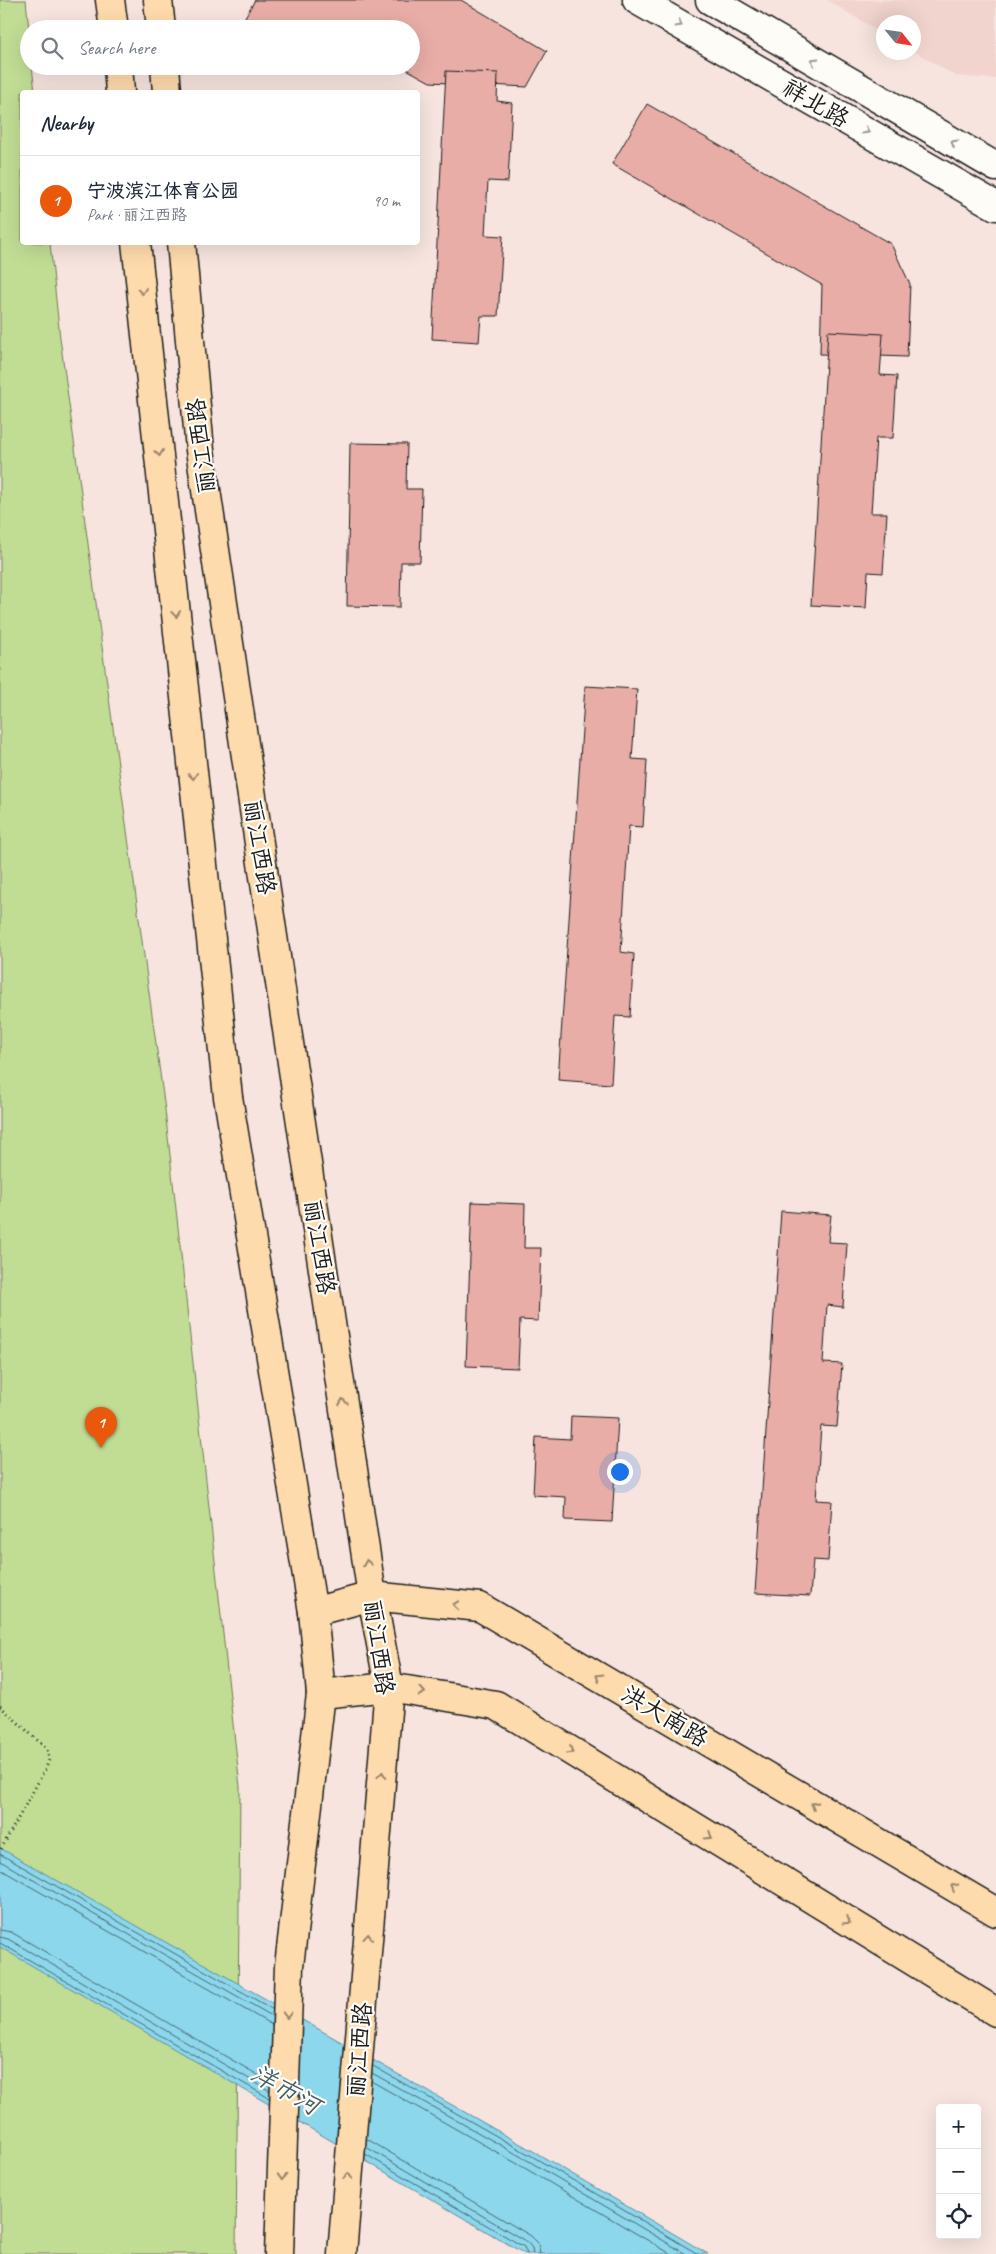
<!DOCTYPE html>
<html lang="en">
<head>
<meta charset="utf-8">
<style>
	body { margin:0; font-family:Caveat,"LXGW WenKai TC",sans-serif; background:#f2f2f3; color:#1f2937 }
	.controls { position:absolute; right:15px; bottom:15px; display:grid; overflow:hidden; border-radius:5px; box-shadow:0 5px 20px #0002 }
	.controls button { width:45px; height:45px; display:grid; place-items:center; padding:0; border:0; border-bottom:1px solid #e0e1e3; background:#fff; color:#1f2937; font:25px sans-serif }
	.compass { position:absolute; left:876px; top:15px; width:45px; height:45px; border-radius:50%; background:#fff; box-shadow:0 5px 20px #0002; rotate:120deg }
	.you { position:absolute; left:619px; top:1471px; width:18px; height:18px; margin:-12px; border:4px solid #fff; border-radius:50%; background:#1a73e8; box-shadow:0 0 0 8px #1a73e833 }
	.badge { display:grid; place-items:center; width:32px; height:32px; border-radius:50%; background:#ea580c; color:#fff; font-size:16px; font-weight:700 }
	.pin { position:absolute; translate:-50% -41px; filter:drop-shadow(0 1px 2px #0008) }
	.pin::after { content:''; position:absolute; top:26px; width:18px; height:15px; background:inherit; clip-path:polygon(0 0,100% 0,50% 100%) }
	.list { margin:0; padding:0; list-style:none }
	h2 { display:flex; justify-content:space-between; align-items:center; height:65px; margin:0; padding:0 20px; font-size:21px }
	h2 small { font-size:16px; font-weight:400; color:#747a83 }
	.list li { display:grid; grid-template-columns:32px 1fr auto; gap:15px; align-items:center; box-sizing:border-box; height:90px; padding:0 20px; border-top:1px solid #e0e1e3 }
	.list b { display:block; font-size:19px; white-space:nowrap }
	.list p { margin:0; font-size:16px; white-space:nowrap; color:#747a83 }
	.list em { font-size:16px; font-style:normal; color:#747a83 }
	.icon { flex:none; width:28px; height:28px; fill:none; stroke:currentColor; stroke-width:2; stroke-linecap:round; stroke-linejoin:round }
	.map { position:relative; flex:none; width:996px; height:2254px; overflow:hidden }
	.search { position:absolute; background:#fff; box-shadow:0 5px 20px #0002; left:20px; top:20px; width:400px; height:55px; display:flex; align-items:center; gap:12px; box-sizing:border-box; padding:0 18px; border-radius:28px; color:#747a83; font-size:19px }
	.panel { position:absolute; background:#fff; box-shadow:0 5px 20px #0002; left:20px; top:90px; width:400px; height:155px; border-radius:5px }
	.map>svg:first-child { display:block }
	.built { fill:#f2d4ce }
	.green { fill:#c1dd94; stroke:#6e7c58 }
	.water { fill:#8cd7ec; stroke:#5f8c99 }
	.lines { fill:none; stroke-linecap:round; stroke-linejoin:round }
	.shore { stroke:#49676f; stroke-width:1 }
	.building { fill:#e8ada7; stroke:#1c1c1c }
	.minor-casing { stroke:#1c1c1c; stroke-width:31 }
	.major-casing { stroke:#1c1c1c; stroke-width:31 }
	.path { stroke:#1c1c1c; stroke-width:3; stroke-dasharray:1 4; stroke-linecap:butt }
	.minor { stroke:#fdfcf7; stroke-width:28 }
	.major { stroke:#fedbac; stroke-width:28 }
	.oneway { stroke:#989794 }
	.oneway2 { stroke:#98856b }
	.labels { text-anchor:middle; stroke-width:4.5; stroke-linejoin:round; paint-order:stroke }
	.street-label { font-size:24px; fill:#1c1c1c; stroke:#fdfcf7 }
	.water-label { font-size:25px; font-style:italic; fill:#435d65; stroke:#fdfcf7 }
</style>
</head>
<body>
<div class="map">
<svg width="996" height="2254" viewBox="0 0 996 2254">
	<rect width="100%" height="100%" fill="#f7e4df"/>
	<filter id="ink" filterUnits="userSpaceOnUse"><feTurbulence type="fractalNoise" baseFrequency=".02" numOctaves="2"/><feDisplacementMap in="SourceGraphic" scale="10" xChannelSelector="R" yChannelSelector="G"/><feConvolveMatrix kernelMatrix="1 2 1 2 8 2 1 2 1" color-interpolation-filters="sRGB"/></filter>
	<g filter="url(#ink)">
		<polygon class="built" points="827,0 996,0 996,79 955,76 914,51 914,22 884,22 883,34"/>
		<polygon class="green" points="0,0 26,0 29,30 29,66 32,66 35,92 22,92 22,242 50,243 60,338 165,1110 240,1787 236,2254 0,2254"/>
		<polygon class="water" points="0,1848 533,2151 708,2254 525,2254 0,1947"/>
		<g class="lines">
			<g class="shore">
				<polyline points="0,1854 272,2009"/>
				<polyline points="0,1861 272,2016"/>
				<polyline points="0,1869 272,2025"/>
				<polyline points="0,1930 11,1932 270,2082"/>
				<polyline points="0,1937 8,1939 270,2091"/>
				<polyline points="0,1943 269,2098"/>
				<polyline points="373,2066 530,2155 698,2254"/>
				<polyline points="372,2073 527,2160 686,2254"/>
				<polyline points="371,2081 523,2167 671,2254"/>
				<polyline points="367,2139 531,2236 538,2243 540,2254"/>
				<polyline points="366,2147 527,2242 532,2248 533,2254"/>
				<polyline points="365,2154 524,2247 527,2254"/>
			</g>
		</g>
		<g class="building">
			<polygon points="255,0 461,0 547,51 527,87 430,82 401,66 411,66 411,29 265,29 245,17"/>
			<polygon points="446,71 498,73 497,101 512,103 508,182 488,181 485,235 503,236 498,316 481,316 479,342 432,339"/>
			<polygon points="647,104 891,244 910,284 907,357 820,354 822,285 612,164"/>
			<polygon points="828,331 883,334 880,375 897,376 893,438 876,438 871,513 887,513 883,573 868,572 866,608 811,605"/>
			<polygon points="350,443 407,444 406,489 422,489 420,562 401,562 400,607 347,606"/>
			<polygon points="585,686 637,689 632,759 647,760 643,827 629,826 621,952 634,954 630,1017 615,1016 611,1084 558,1080"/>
			<polygon points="472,1202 525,1204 524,1248 541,1248 538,1321 520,1320 518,1368 466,1366"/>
			<polygon points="781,1211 831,1215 828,1242 847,1243 843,1307 827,1305 823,1363 842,1364 837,1427 821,1426 816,1500 832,1501 828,1561 813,1560 810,1596 755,1593"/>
			<polygon points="571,1416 618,1418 612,1522 565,1520 566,1497 533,1495 536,1437 570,1439"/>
		</g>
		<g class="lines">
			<g class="minor-casing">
				<g id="minor">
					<polyline points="637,0 996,206"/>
					<polyline points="710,0 996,167"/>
				</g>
			</g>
			<g class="major-casing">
				<g id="major">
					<polyline points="110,0 114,29"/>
					<polyline points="158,0 161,29"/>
					<polyline points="118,66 120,92"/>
					<polyline points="165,66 167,92"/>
					<polyline points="136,242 228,1097 313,1612 321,1694 289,1966 279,2254"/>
					<polyline points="181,242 200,450 372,1596 389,1687 342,2254"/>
					<polyline points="313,1612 372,1596 480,1607 996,1912"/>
					<polyline points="321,1694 389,1687 496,1705 996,2012"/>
				</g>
			</g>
			<polyline class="path" points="0,1706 47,1749 49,1760 46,1768 0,1851"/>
			<use href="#minor" class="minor"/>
			<use href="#major" class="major"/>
		</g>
		<defs><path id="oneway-chevron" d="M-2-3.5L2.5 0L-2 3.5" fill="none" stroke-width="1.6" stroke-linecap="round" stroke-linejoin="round" transform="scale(1.25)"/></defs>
		<g class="oneway">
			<use href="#oneway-chevron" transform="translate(679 24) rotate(30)"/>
			<use href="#oneway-chevron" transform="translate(814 61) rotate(-150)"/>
			<use href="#oneway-chevron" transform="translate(866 131) rotate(30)"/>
			<use href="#oneway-chevron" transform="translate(954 143) rotate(-150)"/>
		</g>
		<g class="oneway2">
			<use href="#oneway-chevron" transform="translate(142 291) rotate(84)"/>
			<use href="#oneway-chevron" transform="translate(159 453) rotate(84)"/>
			<use href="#oneway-chevron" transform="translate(176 614) rotate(84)"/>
			<use href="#oneway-chevron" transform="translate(193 776) rotate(84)"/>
			<use href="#oneway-chevron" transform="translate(343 1402) rotate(-99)"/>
			<use href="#oneway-chevron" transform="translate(367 1563) rotate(-99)"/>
			<use href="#oneway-chevron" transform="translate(456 1605) rotate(-174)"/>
			<use href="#oneway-chevron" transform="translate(599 1677) rotate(-149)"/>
			<use href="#oneway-chevron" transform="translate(422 1692) rotate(10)"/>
			<use href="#oneway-chevron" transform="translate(570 1751) rotate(32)"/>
			<use href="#oneway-chevron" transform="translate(382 1775) rotate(-85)"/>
			<use href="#oneway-chevron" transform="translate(814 1805) rotate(-149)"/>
			<use href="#oneway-chevron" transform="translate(709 1836) rotate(32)"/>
			<use href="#oneway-chevron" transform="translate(954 1887) rotate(-149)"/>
			<use href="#oneway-chevron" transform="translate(847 1921) rotate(32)"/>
			<use href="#oneway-chevron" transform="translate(368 1937) rotate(-85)"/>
			<use href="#oneway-chevron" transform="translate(287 2015) rotate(92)"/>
			<use href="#oneway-chevron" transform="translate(348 2176) rotate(-85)"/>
			<use href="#oneway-chevron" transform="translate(282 2177) rotate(92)"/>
		</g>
	</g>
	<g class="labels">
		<g class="street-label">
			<text transform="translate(816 103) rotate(30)" y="8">祥北路</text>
			<text transform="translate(201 446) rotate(-97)" y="8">丽江西路</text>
			<text transform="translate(260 847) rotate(81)" y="8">丽江西路</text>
			<text transform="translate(320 1247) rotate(81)" y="8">丽江西路</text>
			<text transform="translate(379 1647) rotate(82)" y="8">丽江西路</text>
			<text transform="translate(665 1716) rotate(31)" y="8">洪大南路</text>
			<text transform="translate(359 2050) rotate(-85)" y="8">丽江西路</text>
		</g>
		<g class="water-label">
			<text transform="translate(286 2089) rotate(30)" y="9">洋市河</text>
		</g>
	</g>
</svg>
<div class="controls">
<button>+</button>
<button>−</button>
<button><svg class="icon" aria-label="locate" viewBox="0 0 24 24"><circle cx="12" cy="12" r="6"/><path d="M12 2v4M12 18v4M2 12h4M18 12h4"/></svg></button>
</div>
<svg class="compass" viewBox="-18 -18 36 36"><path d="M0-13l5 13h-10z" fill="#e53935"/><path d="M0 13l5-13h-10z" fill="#747a83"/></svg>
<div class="you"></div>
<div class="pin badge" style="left:101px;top:1448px">1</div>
<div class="search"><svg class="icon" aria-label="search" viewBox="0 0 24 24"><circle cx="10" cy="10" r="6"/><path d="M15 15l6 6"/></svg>Search here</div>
<section class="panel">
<h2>Nearby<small></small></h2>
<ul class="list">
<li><span class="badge">1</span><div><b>宁波滨江体育公园</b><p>Park · 丽江西路</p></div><em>90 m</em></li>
</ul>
</section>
</div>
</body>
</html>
